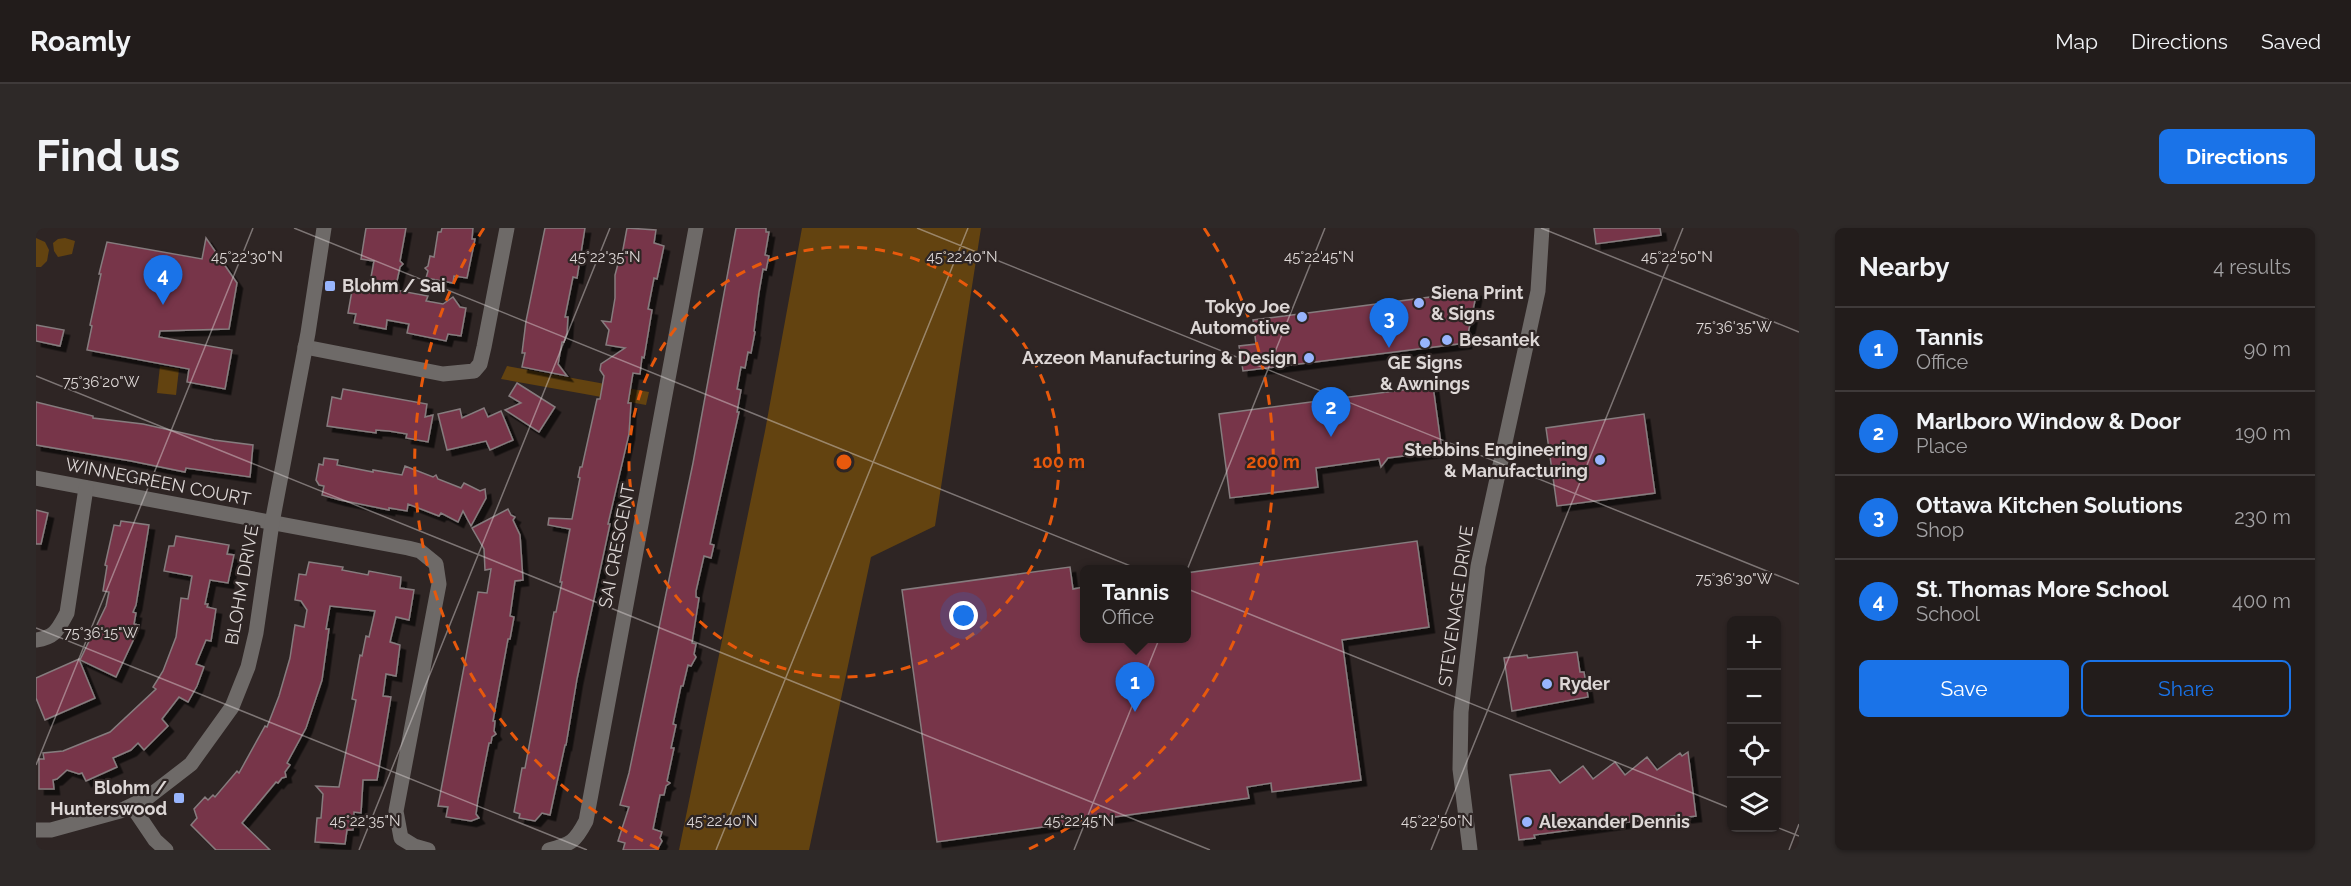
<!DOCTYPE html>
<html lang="en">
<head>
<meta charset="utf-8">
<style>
	body { margin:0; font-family:Raleway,sans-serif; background:#2e2928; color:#f1f3f6 }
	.controls { position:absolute; right:18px; bottom:18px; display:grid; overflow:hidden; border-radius:9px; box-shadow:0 2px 4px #0004 }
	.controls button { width:54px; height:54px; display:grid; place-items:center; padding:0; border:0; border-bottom:2px solid #3f3a3a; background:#221c1b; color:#f1f3f6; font:30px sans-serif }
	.you { position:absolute; left:928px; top:388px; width:21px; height:21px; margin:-15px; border:4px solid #fff; border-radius:50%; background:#1a73e8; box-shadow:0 0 0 9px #1a73e833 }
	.badge { display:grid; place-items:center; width:39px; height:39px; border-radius:50%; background:#1a73e8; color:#fff; font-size:20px; font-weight:700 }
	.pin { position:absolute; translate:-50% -50px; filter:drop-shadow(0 2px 3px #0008) }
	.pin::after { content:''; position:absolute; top:32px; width:21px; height:18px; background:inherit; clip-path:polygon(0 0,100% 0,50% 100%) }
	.popup { position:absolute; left:1044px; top:337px; width:111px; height:78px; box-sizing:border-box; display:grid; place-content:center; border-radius:9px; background:#221c1b; filter:drop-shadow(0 2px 4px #0005); font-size:20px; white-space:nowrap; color:#a2a1a3 }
	.popup b { font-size:22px; color:#f1f3f6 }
	.popup::after { content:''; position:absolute; left:50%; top:100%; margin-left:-12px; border:12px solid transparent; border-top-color:#221c1b }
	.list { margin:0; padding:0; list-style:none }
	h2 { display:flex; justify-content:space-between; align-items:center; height:78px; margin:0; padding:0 24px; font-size:26px }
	h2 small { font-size:20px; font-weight:400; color:#a2a1a3 }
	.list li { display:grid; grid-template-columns:39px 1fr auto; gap:18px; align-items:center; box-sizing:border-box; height:84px; padding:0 24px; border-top:2px solid #3f3a3a }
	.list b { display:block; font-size:22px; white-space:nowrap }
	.list p { margin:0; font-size:20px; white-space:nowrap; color:#a2a1a3 }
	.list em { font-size:20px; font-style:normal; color:#a2a1a3 }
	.actions { display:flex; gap:12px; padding:18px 24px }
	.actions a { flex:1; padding:14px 0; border:2px solid #1a73e8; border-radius:9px; text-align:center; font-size:21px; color:#1a73e8 }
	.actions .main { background:#1a73e8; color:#fff }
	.icon { flex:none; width:33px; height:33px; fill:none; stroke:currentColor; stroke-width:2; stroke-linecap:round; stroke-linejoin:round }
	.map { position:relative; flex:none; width:1763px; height:622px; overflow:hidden; border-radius:9px }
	header { display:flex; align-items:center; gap:36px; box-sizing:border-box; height:84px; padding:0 30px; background:#221c1b; border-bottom:2px solid #3f3a3a }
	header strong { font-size:28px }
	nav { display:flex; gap:33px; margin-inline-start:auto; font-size:21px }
	.intro { display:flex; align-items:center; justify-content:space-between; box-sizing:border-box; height:144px; padding:0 36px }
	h1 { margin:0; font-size:42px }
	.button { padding:15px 27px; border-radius:9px; background:#1a73e8; color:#fff; font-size:21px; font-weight:700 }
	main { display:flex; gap:36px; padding:0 36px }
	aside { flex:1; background:#221c1b; border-radius:9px; box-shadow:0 2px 4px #0004 }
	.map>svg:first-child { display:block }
	.green { fill:#634310 }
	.building { fill:#77364a; stroke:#867c7e; stroke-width:1.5; filter:url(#shadow) }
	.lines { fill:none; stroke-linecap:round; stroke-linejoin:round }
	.minor { stroke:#6e6a68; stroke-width:15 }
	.ticks { fill:none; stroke:#ddd7d6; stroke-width:1.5; stroke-opacity:0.45 }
	.ring { fill:none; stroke:#e8590c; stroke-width:3; stroke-dasharray:10 8 }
	.poi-dot { fill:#98b5fd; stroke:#2e2524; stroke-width:2 }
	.labels { text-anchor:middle; stroke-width:4.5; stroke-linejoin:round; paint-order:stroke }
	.poi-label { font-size:18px; font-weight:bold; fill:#ddd7d6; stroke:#2e2524; text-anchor:start }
	.street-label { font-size:18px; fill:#ddd7d6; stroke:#2e2524 }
	.ticks-label { font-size:15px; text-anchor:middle; fill:#ddd7d6; stroke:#2e2524; stroke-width:4.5; stroke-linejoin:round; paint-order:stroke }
	.centre { fill:#e8590c; stroke:#2e2524; stroke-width:3 }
	.ring-label { font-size:18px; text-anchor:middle; font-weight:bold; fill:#e8590c; stroke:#2e2524; stroke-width:4.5; stroke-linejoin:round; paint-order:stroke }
</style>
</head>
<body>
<header>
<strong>Roamly</strong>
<nav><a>Map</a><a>Directions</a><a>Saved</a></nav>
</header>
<div class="intro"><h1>Find us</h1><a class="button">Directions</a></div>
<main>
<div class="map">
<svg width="1763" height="622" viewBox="0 0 1763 622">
	<defs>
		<filter id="shadow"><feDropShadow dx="5.5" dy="5.5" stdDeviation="0" flood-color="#0009"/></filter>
	</defs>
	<rect width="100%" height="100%" fill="#2e2524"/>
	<g class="green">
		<polygon points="766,0 945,0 899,298 835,329 773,622 643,622 729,203"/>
		<polygon points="0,10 9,14 13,22 11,33 5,39 0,39"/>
		<polygon points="29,10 39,13 36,26 22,29 18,23 17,15 22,11"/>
		<polygon points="124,138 143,141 140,167 121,165"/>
		<polygon points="471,138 613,164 610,177 465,151"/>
	</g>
	<g class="building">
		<polygon points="330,0 370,0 364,33 367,36 364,39 359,62 392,68 390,73 407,76 417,69 424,79 430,80 425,108 412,106 410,113 371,105 373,96 351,92 350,101 318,95 320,86 312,85 317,57 333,60 338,33 325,31"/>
		<polygon points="406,0 437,0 436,11 439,11 431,50 418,48 417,55 390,50 392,43 389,40 392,38 394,28 398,29 402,4 405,4"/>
		<polygon points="509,0 549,0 541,50 537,49 529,89 532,89 531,105 528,114 526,114 522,136 531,148 486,139 489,125 486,125 490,93"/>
		<polygon points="591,0 620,2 618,15 628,18 621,51 618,50 612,81 616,82 608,130 606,129 604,146 597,145 592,175 595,175 593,206 572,296 574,296 541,451 530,517 529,517 514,587 506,585 499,593 483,590 484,586 478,584 486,540 489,540 518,384 520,384 526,354 524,354 534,301 512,297 513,290 536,291 544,250 542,249 544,239 546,239 561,171 564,171 568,148 564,142 565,136 589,120 570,117 573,102 566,93 575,94 579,70 579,47 583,32 585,32"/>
		<polygon points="700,0 730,0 730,4 733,4 729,27 733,28 730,42 727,41 723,64 718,103 719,104 715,125 712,124 709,140 705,139 701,161 705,162 701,184 703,184 674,316 678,317 675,330 668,328 660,363 660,369 663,370 656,415 660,416 658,426 660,429 655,438 652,437 647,458 645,458 637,496 640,497 635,520 638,520 631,553 634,555 630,558 628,567 624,567 617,601 626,604 624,610 626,613 621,622 587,622 589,615 582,613 593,579 584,577 593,545 657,235"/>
		<polygon points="1558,0 1624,0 1625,7 1560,16"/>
		<polygon points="170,10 201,55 193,101 124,103 123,109 196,122 189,161 151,154 153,141 51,122 56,98 54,97 65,46 63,46 71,14 166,31"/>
		<polygon points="1441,63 1430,115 1207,143 1203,118 1220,116 1217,92"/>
		<polygon points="0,97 28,102 24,118 0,113"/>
		<polygon points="481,155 519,179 503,204 469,182 485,175 473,168"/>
		<polygon points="1397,158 1406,223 1352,230 1345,239 1343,231 1280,240 1282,259 1194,270 1183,186"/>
		<polygon points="307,161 391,176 389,189 397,187 392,214 370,210 371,206 353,203 340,202 340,205 291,198 296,169 305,171"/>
		<polygon points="0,174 57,188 57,190 107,196 178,212 217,217 214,249 150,240 149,244 95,233 0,217"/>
		<polygon points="448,180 452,189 465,183 477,212 454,222 450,213 411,222 402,186 424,181 426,190"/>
		<polygon points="1608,186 1619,265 1521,278 1510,200"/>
		<polygon points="288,230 302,232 301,237 337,244 337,242 366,247 369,238 397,249 400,247 402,251 425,260 428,255 444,263 449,261 450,270 435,298 427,283 422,294 405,285 403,288 372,276 371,283 353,280 353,282 304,272 286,267 288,258 283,257 280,252 283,236 287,237"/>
		<polygon points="472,281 475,287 479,289 477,292 484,307 487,352 479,353 474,388 478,389 474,411 472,411 457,493 459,493 458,503 460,506 456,509 455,515 453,515 442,571 440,586 443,590 435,593 410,589 412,579 402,578 442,364 451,365 455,341 449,342 448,321 436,300"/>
		<polygon points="0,282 12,285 5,316 0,316"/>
		<polygon points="85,293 113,297 100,377 97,384 100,385 98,396 103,397 102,402 80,449 44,432 70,378 73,364 67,363 71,338 69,337 78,297 84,298"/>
		<polygon points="140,308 193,317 191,326 198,327 192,355 174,352 169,376 172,376 171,379 180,381 175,413 170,412 160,436 168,439 161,458 152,474 143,469 126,491 132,498 108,522 102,515 95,522 77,530 81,539 50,553 46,545 43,546 31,542 21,551 17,552 18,561 3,561 3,531 8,531 7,525 27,523 74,504 120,461 117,459 127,443 140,409 145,370 152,371 156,348 128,343 133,318 138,318"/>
		<polygon points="1381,313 1393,399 1306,412 1325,552 1236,564 1235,555 1211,559 1213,570 901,614 866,362 1034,339 1037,361 1048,359 1048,411 1150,411 1150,345"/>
		<polygon points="273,334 307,339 306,342 332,347 333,343 365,349 364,360 378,362 373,392 360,389 354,414 364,417 360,448 350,446 347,468 355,469 341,552 327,552 325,585 318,584 317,602 311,602 309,616 279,614 281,590 285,590 287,566 280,558 303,559 320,472 316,471 324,427 326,428 330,408 333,409 339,383 294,378 290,401 293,401 286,452 270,500 251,535 254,537 249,544 250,549 246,550 242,555 240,554 206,595 234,622 180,622 155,597 161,590 158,581 169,569 172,572 177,567 179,569 201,543 203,545 229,498 231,499 243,468 254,430 259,397 268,399 271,382 265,373 259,372 263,346 270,347"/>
		<polygon points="1541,424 1544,444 1548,444 1552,469 1476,483 1468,430 1491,427 1492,430"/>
		<polygon points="43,431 59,470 9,492 0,470 0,450"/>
		<polygon points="1652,524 1660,588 1645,590 1644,587 1535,602 1498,607 1499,610 1483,612 1474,547 1514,542 1524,555 1547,538 1557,551 1579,534 1589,547 1611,529 1621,542 1644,525 1646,528"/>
	</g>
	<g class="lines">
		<g class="minor">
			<polyline points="269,119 407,146 438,143 444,136 448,119 471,0"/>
			<polyline points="0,250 372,320 384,323 400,336 403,356 360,583 365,610 378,618 392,622"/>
			<path d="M0,412C20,409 22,401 31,385L50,260"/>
			<polyline points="96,578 119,612 130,622"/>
			<polyline points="0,602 15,602 84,583 111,570 155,536 196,479 212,439 220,405 236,295 272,105 288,0"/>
			<path d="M513,622C535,616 539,614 550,593L660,0"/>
			<polyline points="1434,622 1424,541 1425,484 1442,338 1502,63 1506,0"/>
		</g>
	</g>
	<path class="ticks" d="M258,0L1696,581M881,0L1763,356M1505,0L1763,104M0,148L1174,622M0,400L551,622M0,537L217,0M1740,599L1763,608M323,622L574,0M680,622L932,0M1038,622L1289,0M1395,622L1647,0M1753,622L1763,596"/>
	<g class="ring">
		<circle cx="808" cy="234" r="215"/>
		<path d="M623 621A429 429 0 0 1 448 0M1168 0A429 429 0 0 1 993 621"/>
	</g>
	<g class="poi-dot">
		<rect x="288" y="52" width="12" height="12" rx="3"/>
		<circle cx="1383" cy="75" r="6"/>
		<circle cx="1266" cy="89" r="6"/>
		<circle cx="1411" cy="112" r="6"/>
		<circle cx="1389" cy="115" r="6"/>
		<circle cx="1273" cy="130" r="6"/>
		<circle cx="1564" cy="232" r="6"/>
		<circle cx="1511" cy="456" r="6"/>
		<rect x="137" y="564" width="12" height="12" rx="3"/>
		<circle cx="1491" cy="594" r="6"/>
	</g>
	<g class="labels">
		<g class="poi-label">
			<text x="306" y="64">Blohm / Sai</text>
			<text x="1395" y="71">Siena Print<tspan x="1395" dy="21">&amp; Signs</tspan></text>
			<text x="1254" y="85" text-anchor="end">Tokyo Joe<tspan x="1254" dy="21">Automotive</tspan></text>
			<text x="1423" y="118">Besantek</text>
			<text x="1261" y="136" text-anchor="end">Axzeon Manufacturing &amp; Design</text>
			<text x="1389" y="141" text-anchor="middle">GE Signs<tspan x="1389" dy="21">&amp; Awnings</tspan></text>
			<text x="1552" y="228" text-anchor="end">Stebbins Engineering<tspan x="1552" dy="21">&amp; Manufacturing</tspan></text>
			<text x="1523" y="462">Ryder</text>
			<text x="131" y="566" text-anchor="end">Blohm /<tspan x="131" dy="21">Hunterswood</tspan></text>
			<text x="1503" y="600">Alexander Dennis</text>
		</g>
		<g class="street-label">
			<text transform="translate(122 254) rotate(11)" y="6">WINNEGREEN COURT</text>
			<text transform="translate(581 318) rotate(-79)" y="6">SAI CRESCENT</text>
			<text transform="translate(206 357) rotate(-80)" y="6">BLOHM DRIVE</text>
			<text transform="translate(1420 378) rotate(-82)" y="6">STEVENAGE DRIVE</text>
		</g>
	</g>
	<g class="ticks-label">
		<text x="926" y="34">45°22'40"N</text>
		<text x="1283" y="34">45°22'45"N</text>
		<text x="211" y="34">45°22'30"N</text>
		<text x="569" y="34">45°22'35"N</text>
		<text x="1641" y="34">45°22'50"N</text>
		<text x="1698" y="104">75°36'35"W</text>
		<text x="65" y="159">75°36'20"W</text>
		<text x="1698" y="356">75°36'30"W</text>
		<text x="65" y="410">75°36'15"W</text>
		<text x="329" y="598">45°22'35"N</text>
		<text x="686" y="598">45°22'40"N</text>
		<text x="1043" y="598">45°22'45"N</text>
		<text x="1401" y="598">45°22'50"N</text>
	</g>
	<circle cx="808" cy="234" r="9" class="centre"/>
	<g class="ring-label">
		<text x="1023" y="240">100 m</text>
		<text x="1237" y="240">200 m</text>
	</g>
</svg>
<div class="controls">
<button>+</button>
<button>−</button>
<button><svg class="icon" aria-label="locate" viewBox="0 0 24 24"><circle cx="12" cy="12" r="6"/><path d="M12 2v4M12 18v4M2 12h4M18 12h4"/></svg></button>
<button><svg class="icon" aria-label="layers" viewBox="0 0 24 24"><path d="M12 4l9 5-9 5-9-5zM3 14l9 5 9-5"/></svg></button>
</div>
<div class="you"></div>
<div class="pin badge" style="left:1099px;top:484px">1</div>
<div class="popup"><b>Tannis</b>Office</div>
<div class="pin badge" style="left:1295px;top:209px">2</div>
<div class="pin badge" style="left:1353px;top:120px">3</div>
<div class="pin badge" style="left:127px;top:77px">4</div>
</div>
<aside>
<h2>Nearby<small>4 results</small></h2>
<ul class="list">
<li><span class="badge">1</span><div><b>Tannis</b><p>Office</p></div><em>90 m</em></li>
<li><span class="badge">2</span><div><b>Marlboro Window &amp; Door</b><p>Place</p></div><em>190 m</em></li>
<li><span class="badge">3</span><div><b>Ottawa Kitchen Solutions</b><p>Shop</p></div><em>230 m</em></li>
<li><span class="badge">4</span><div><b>St. Thomas More School</b><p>School</p></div><em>400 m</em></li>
</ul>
<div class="actions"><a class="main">Save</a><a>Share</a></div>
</aside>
</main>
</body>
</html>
